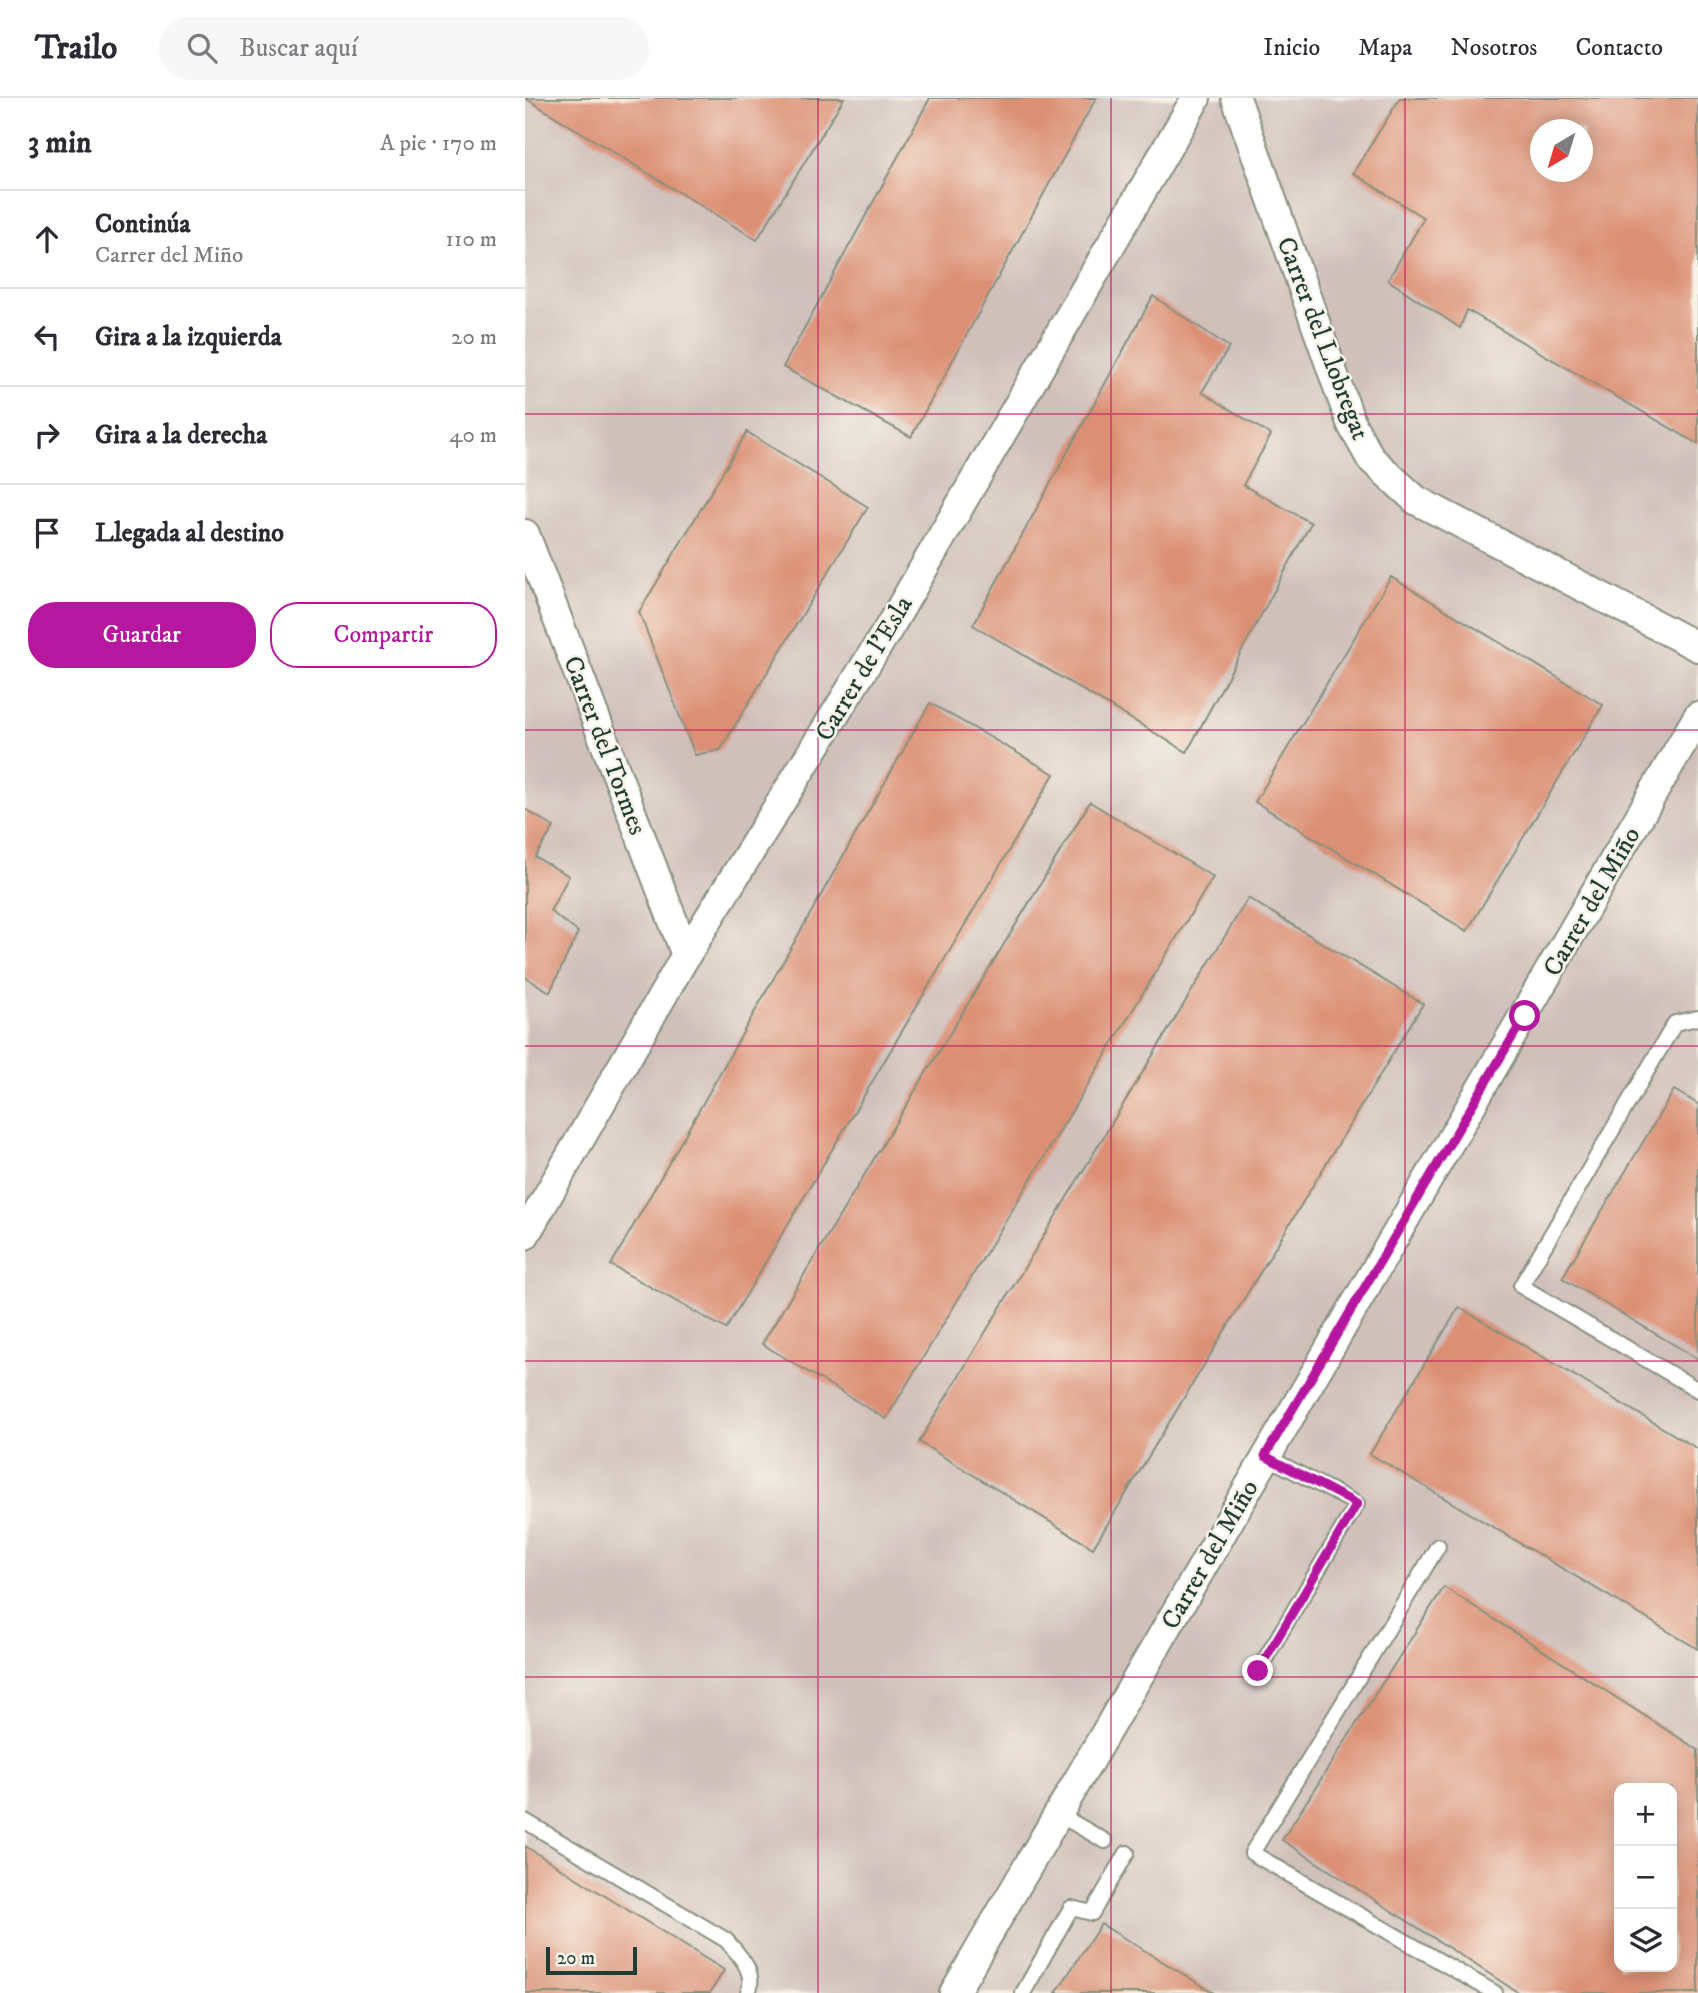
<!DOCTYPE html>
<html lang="es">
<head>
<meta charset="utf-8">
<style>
	body { margin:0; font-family:"IM FELL DW Pica",serif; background:#f7f7f7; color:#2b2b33 }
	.controls { position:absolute; right:21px; bottom:21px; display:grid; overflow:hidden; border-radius:14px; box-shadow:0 4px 18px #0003 }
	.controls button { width:63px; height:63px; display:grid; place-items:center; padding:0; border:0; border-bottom:2px solid #e1e1e2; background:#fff; color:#2b2b33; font:35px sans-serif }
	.compass { position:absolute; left:1005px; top:21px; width:63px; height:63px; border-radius:50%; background:#fff; box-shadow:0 4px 18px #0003; rotate:218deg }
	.scale { position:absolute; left:21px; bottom:18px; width:91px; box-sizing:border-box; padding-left:7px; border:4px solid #1f3d34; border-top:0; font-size:19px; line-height:24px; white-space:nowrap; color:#1f3d34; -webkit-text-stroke:5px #f7f3e8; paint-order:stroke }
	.stop { position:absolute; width:21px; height:21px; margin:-16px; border:5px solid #b5179e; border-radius:50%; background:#fff }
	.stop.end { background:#b5179e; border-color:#fff; box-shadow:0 2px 7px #0008 }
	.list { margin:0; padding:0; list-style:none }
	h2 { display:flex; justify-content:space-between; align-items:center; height:91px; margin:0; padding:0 28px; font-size:30px }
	h2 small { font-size:23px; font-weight:400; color:#7c7c81 }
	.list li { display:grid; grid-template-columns:46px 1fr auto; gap:21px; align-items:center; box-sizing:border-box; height:98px; padding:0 28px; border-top:2px solid #e1e1e2 }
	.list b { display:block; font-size:26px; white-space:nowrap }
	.list p { margin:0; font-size:23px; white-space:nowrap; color:#7c7c81 }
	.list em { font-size:23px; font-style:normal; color:#7c7c81 }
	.actions { display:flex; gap:14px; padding:21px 28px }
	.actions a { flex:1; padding:16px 0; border:2px solid #b5179e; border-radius:28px; text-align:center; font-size:24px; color:#b5179e }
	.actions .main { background:#b5179e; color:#fff }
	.icon { flex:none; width:38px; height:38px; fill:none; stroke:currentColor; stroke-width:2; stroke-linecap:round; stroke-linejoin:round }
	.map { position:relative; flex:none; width:1173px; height:1895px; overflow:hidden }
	header { display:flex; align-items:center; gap:42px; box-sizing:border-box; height:98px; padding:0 35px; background:#fff; border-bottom:2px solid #e1e1e2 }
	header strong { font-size:33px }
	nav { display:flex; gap:38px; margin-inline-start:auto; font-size:24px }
	.search { width:490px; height:63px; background:#f7f7f7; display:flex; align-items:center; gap:18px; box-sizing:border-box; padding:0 24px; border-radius:38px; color:#7c7c81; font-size:26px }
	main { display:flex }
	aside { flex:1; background:#fff }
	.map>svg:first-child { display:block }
	.industrial { fill:#d0c0bc; fill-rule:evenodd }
	.building { fill:#db9074; fill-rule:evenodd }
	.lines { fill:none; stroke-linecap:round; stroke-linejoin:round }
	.service-casing { stroke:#87907e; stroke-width:18 }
	.minor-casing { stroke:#87907e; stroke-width:32 }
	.service { stroke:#fff; stroke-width:14 }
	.minor { stroke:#fff; stroke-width:28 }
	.route { stroke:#b5179e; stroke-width:9 }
	.grid { fill:none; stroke:#c2185b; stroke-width:2; stroke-opacity:0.55 }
	.labels { text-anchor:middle; stroke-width:5; stroke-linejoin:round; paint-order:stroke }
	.street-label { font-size:26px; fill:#1f3d34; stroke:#f7f3e8 }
</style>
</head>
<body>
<header>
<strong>Trailo</strong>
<div class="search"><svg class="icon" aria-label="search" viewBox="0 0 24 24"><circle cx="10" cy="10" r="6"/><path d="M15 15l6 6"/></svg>Buscar aquí</div>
<nav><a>Inicio</a><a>Mapa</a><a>Nosotros</a><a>Contacto</a></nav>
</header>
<main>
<aside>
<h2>3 min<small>A pie · 170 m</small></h2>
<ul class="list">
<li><svg class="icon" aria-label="ahead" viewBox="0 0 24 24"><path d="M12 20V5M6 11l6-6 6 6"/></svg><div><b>Continúa</b><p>Carrer del Miño</p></div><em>110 m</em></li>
<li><svg class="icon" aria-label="left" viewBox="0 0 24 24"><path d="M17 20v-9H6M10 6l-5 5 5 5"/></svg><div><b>Gira a la izquierda</b></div><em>20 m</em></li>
<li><svg class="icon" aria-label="right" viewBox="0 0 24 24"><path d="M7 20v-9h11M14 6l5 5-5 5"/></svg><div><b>Gira a la derecha</b></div><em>40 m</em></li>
<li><svg class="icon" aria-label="arrive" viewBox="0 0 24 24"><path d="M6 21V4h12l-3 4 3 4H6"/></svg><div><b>Llegada al destino</b></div></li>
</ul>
<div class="actions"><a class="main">Guardar</a><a>Compartir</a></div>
</aside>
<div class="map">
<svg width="1173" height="1895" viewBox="0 0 1173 1895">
	<rect width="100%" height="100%" fill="#f7f3e8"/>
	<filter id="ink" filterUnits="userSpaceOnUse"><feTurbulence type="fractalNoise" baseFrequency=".0143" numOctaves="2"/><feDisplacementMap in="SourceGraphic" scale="14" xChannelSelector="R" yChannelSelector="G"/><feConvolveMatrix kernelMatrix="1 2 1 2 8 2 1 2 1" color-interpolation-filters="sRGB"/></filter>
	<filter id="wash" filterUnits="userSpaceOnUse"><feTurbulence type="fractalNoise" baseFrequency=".00686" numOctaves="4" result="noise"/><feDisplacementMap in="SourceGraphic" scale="28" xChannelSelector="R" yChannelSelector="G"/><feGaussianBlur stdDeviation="1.57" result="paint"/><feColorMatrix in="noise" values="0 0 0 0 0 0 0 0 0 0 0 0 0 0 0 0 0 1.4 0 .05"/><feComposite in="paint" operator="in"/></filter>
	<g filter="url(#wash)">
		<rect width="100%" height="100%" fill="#efe3c7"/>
		<path class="industrial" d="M0,0H1173V1895H0ZM1016,32H1058V74H1016ZM1094,1690H1147V1869H1094Z"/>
		<g id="blocks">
			<g class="building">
				<polygon points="0,0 319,0 232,142"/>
				<polygon points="405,0 571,0 386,339 258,269"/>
				<path d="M875,0H1173V346L942,212L935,230L863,182L899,120L828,75ZM1016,32H1058V74H1016Z"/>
				<polygon points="628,198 704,249 677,294 746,337 718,387 786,425 662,654 448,527"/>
				<polygon points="222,334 343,409 195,652 170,657 114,514"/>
				<polygon points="866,479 1078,607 942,833 730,704"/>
				<polygon points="405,605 529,676 201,1231 86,1167"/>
				<polygon points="565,704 688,779 361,1321 237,1246"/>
				<polygon points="0,711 29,729 10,759 44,778 25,813 53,834 25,894 0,879"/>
				<polygon points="723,800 898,906 568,1450 394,1344"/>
				<polygon points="1149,992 1173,1006 1173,1261 1037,1180"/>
				<polygon points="934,1209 1173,1351 1173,1551 845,1356"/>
				<path d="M919,1489L1173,1652V1895H994L757,1742ZM1094,1690H1147V1869H1094Z"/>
				<polygon points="0,1748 199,1872 185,1895 0,1895"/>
				<polygon points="576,1826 689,1895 531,1895"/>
			</g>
		</g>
	</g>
	<g filter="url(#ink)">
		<use href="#blocks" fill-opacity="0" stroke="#87907e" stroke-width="2"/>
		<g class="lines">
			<g class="service-casing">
				<g id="service">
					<polyline points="1173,920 1150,925 996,1188 1173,1292"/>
					<polyline points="913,1448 727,1755 970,1895"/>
					<polyline points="733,1573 832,1406 740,1358"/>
					<polyline points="533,1716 580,1743"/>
					<path d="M0,1723L201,1842C214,1857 232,1874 223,1895"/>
					<polyline points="498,1895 546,1810 567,1815 602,1755"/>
				</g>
			</g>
			<g class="minor-casing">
				<g id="minor">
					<polyline points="711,0 813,289 827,327 846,361 891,402 1173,549"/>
					<polyline points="0,436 161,857"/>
					<polyline points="0,1137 161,857 368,523 671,0"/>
					<polyline points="429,1895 1173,618"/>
				</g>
			</g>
			<use href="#service" class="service"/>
			<use href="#minor" class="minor"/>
		</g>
	</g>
	<g class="lines" filter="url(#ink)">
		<polyline class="route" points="733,1573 832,1406 740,1358 1000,918"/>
	</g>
	<path class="grid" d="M293,0V1895M586,0V1895M880,0V1895M0,316H1173M0,632H1173M0,948H1173M0,1263H1173M0,1579H1173"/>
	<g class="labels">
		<g class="street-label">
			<text transform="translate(799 240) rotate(69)" y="9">Carrer del Llobregat</text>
			<text transform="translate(338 570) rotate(-59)" y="9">Carrer de l'Esla</text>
			<text transform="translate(81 647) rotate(69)" y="9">Carrer del Tormes</text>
			<text transform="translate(1066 803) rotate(-60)" y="9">Carrer del Miño</text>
			<text transform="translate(684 1456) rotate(-60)" y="9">Carrer del Miño</text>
		</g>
	</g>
</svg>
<div class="controls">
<button>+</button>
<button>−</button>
<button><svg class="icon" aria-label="layers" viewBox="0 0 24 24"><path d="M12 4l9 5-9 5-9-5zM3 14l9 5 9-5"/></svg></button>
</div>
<svg class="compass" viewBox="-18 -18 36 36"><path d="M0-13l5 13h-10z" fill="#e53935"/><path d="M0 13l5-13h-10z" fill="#7c7c81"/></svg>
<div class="scale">20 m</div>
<div class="stop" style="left:1000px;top:918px"></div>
<div class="stop end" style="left:733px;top:1573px"></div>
</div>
</main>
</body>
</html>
